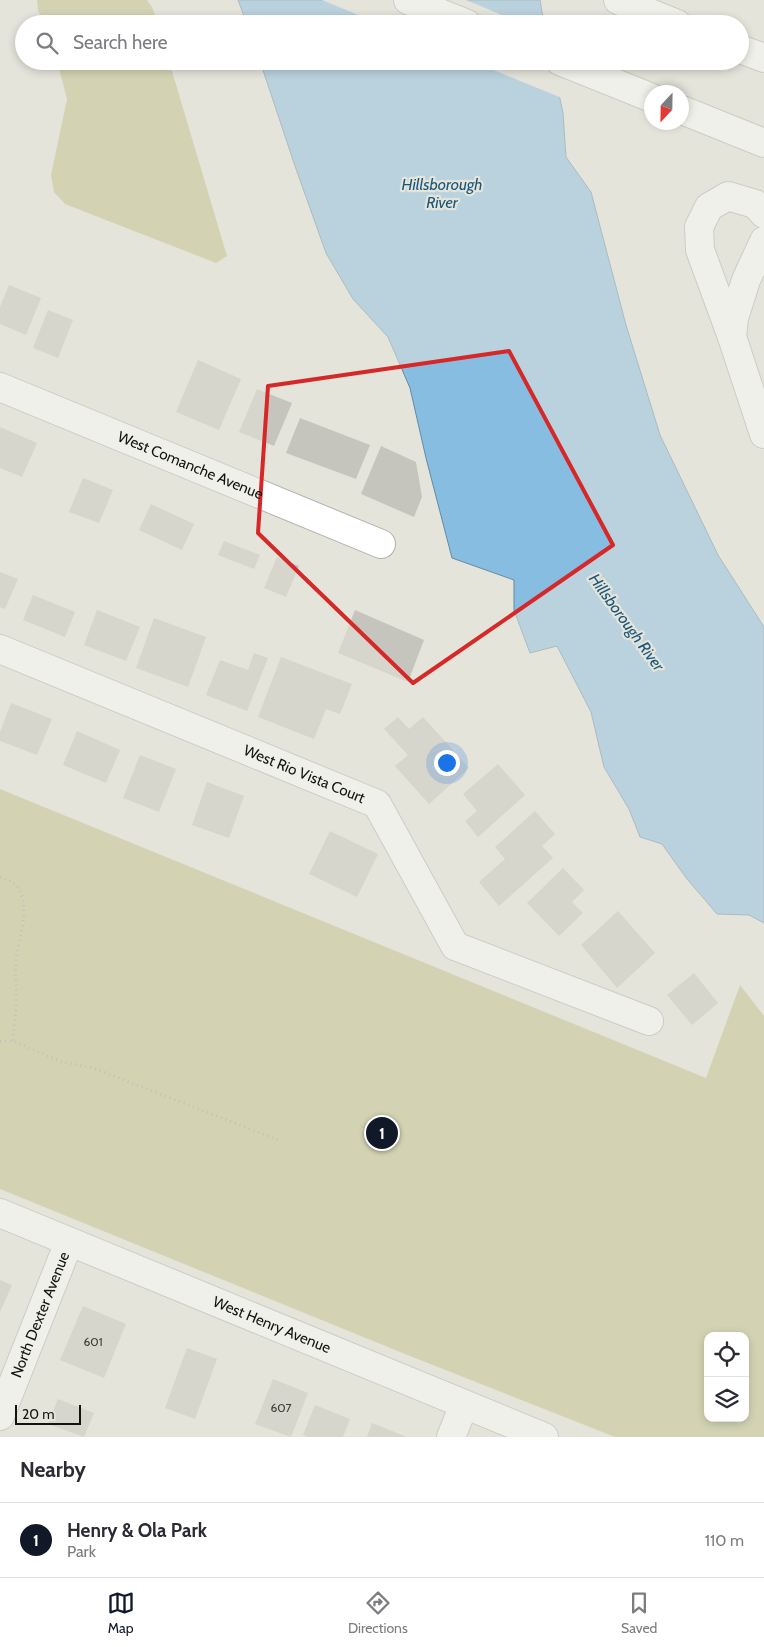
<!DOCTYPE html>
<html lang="en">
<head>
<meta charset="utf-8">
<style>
	body { margin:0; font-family:Cabin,sans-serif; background:#f7f7f7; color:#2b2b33 }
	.controls { position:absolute; right:15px; bottom:15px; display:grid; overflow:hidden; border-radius:10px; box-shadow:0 2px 8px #0003 }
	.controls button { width:45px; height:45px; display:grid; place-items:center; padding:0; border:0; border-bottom:1px solid #e1e1e2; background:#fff; color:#2b2b33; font:25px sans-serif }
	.compass { position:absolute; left:644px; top:85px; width:45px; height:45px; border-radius:50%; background:#fff; box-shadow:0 2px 8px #0003; rotate:202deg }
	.scale { position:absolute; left:15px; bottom:12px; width:66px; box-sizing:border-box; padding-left:5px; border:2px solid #131310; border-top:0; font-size:14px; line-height:18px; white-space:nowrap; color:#131310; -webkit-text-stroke:4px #e4e4db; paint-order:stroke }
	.you { position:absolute; left:446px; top:762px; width:18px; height:18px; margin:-12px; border:4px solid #fff; border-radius:50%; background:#1a73e8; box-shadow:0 0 0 8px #1a73e833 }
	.badge { display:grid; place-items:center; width:32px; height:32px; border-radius:50%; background:#111827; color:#fff; font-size:16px; font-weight:700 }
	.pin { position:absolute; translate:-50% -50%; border:2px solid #fff; box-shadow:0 1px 5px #0006 }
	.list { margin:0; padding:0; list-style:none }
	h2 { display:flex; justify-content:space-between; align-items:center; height:65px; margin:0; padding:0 20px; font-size:21px }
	h2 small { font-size:16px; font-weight:400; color:#7c7c81 }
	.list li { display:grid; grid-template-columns:32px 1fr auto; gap:15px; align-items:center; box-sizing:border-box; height:75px; padding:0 20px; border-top:1px solid #e1e1e2 }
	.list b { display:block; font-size:19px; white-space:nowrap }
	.list p { margin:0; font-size:16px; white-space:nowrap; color:#7c7c81 }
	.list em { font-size:16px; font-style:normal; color:#7c7c81 }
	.icon { flex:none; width:28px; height:28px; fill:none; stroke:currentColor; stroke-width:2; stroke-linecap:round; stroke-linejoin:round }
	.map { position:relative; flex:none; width:764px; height:1437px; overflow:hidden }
	.search { position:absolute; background:#fff; box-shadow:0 2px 8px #0003; left:15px; right:15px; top:15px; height:55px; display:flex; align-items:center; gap:12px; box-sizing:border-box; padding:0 18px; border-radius:28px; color:#7c7c81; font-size:19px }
	.sheet { height:140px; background:#fff }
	nav { display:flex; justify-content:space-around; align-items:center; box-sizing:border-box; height:70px; border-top:1px solid #e1e1e2; background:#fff; font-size:14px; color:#7c7c81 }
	nav a { display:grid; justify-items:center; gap:2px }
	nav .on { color:#111827 }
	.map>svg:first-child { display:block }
	.green { fill:#bfbf86; fill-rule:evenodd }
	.water { fill:#88bde2; stroke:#658aa3 }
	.pier { fill:#e4e4db }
	.building { fill:#c5c5bd }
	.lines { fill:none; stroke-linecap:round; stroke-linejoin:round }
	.minor-casing { stroke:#b0b1a9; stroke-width:30 }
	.major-casing { stroke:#b0b1a9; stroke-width:30 }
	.path { stroke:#979791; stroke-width:3; stroke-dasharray:1 4; stroke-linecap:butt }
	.minor { stroke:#fff; stroke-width:28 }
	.major { stroke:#fff; stroke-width:28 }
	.marked { fill:none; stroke:#d62828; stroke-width:4; stroke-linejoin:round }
	.labels { text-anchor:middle; stroke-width:4.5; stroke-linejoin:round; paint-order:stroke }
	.number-label { font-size:12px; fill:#40403b }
	.street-label { font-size:15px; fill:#131310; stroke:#e4e4db }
	.water-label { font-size:16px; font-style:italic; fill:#19567b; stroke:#e4e4db }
</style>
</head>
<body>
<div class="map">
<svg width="764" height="1437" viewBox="0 0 764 1437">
	<rect width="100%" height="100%" fill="#e4e4db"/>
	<g class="green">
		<polygon points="37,0 147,0 152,7 158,24 44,24 38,10"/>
		<polygon points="57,61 169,61 227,256 216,263 65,204 54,192 51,175 67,99"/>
		<path d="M0,789L706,1078L740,985L764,1016V1437H615L405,1354L0,1189ZM708,1336H745V1418H708Z"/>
	</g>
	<g class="water">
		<polygon points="238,0 540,0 544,24 247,24"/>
		<polygon points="260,61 552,61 563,113 566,157 591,192 626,325 660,435 718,555 764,627 764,923 749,915 717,914 687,879 662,844 640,837 629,809 604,767 591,712 557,646 530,653 514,610 514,580 452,558 426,458 410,388 388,337 353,299 326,253 295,166"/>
	</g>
	<g class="pier">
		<polygon points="322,0 466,0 524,24 380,24"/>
		<polygon points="471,61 554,61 562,98"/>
	</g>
	<g class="building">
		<polygon points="9,285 41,298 26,335 0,324 0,307"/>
		<polygon points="48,310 73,320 58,358 33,348"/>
		<polygon points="198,360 241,379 219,430 176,412"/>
		<polygon points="257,389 292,403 274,446 239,432"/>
		<polygon points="300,418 370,445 356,479 286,453"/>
		<polygon points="0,427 37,443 22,477 0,468"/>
		<polygon points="381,446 416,462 422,497 414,517 361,494"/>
		<polygon points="83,478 113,490 99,523 69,512"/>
		<polygon points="151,504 194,524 182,550 139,530"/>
		<polygon points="224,541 260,555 254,569 218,555"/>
		<polygon points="277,557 299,566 286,597 264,588"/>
		<polygon points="0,572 18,579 5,609 0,607"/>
		<polygon points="33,595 75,612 65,637 23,620"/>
		<polygon points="97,610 140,627 126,661 84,645"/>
		<polygon points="355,610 424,640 408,682 338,653"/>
		<polygon points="154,618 206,637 188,687 136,668"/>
		<polygon points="254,653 268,658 247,711 206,695 220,660 248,670"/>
		<polygon points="281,657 352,684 340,714 326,709 314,739 258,717"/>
		<polygon points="11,703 52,719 37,755 0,741 0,732"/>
		<polygon points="398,717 409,729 423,717 469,768 429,804 395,766 408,755 384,729"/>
		<polygon points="77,731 120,750 106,783 63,765"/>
		<polygon points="140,755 176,769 159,812 123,798"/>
		<polygon points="498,764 525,795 478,837 465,821 477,811 463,794"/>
		<polygon points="207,782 244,796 229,838 192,825"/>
		<polygon points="535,811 555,834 542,846 553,858 499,906 479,882 505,859 495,847"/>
		<polygon points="330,831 378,854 357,897 309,874"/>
		<polygon points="563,868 584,890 572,902 583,913 559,936 527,903"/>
		<polygon points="618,911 655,953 617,988 581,945"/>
		<polygon points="694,973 718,1003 692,1025 667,995"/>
		<polygon points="0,1280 12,1285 0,1312"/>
		<polygon points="83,1306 126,1324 104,1378 60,1360"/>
		<polygon points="187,1348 217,1359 195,1419 165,1408"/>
		<polygon points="273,1379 308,1393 291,1437 255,1424"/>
		<polygon points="58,1399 94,1413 84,1437 48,1424"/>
		<polygon points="315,1405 350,1419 343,1437 307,1437 303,1435"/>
		<polygon points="372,1423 407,1437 367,1437"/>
	</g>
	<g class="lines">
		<g class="minor-casing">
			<g id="minor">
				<polyline points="764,214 755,204 728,196 709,207 699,227 700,250 732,337 764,434"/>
				<polyline points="732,337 734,318 746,280 764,241"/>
				<path id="s1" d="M0,387L381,544"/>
				<path id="s2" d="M0,649L377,804L455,946L649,1021"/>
				<path id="s3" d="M0,1213L544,1437"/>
				<path id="s4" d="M0,1416L69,1242"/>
				<polyline points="451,1437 464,1405"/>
			</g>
		</g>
		<g class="major-casing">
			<g id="major">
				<polyline points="408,0 467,24"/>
				<polyline points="618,0 677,24"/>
				<polyline points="740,49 764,58"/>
				<polyline points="560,61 652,98"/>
				<polyline points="682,110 764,143"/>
			</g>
		</g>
		<g class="path">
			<path d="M0,877C7,880 15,882 19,889C31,911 18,938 16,961C15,977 17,994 16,1011C15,1021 13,1031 13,1041"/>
			<polyline points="0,1041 13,1041 59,1061 96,1069 281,1141"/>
		</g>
		<use href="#minor" class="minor"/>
		<use href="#major" class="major"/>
	</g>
	<path d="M0 0H764V1437H0ZM509,351L613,545L413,683L258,533L268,386Z" fill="#e4e4db" fill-opacity=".55" fill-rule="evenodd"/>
	<path class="marked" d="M509,351L613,545L413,683L258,533L268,386Z"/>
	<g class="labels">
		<g class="number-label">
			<text x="93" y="1346">601</text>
			<text x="281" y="1412">607</text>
		</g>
		<g class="street-label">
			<text dy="5" stroke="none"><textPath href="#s1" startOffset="206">West Comanche Avenue</textPath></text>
			<text dy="5" stroke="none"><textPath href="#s2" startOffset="329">West Rio Vista Court</textPath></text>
			<text dy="5" stroke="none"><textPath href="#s4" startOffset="109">North Dexter Avenue</textPath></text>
			<text dy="5" stroke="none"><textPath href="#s3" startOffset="294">West Henry Avenue</textPath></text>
		</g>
		<g class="water-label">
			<text x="442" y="190">Hillsborough<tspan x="442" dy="18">River</tspan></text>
			<text transform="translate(627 622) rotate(54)" y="6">Hillsborough River</text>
		</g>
	</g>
</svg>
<div class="controls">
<button><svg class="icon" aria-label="locate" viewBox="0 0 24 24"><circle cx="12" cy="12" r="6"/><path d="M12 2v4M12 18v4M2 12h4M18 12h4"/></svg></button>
<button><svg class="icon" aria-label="layers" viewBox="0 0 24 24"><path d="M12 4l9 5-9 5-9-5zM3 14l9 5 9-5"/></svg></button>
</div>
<svg class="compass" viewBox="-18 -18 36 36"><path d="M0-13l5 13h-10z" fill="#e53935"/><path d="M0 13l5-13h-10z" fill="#7c7c81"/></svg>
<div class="scale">20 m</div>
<div class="you"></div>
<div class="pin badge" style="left:382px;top:1133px">1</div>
<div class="search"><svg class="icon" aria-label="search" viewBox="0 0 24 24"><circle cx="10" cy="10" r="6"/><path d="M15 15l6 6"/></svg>Search here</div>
</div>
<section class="sheet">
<h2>Nearby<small></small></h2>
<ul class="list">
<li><span class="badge">1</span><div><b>Henry &amp; Ola Park</b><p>Park</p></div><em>110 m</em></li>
</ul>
</section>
<nav>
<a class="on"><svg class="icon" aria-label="map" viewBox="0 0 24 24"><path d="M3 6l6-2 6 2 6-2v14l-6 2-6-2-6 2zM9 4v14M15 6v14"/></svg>Map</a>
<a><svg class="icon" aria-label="directions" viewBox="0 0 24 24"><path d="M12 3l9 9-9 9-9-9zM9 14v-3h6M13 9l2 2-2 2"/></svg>Directions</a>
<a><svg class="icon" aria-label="saved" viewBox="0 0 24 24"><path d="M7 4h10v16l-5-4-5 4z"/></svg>Saved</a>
</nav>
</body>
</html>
